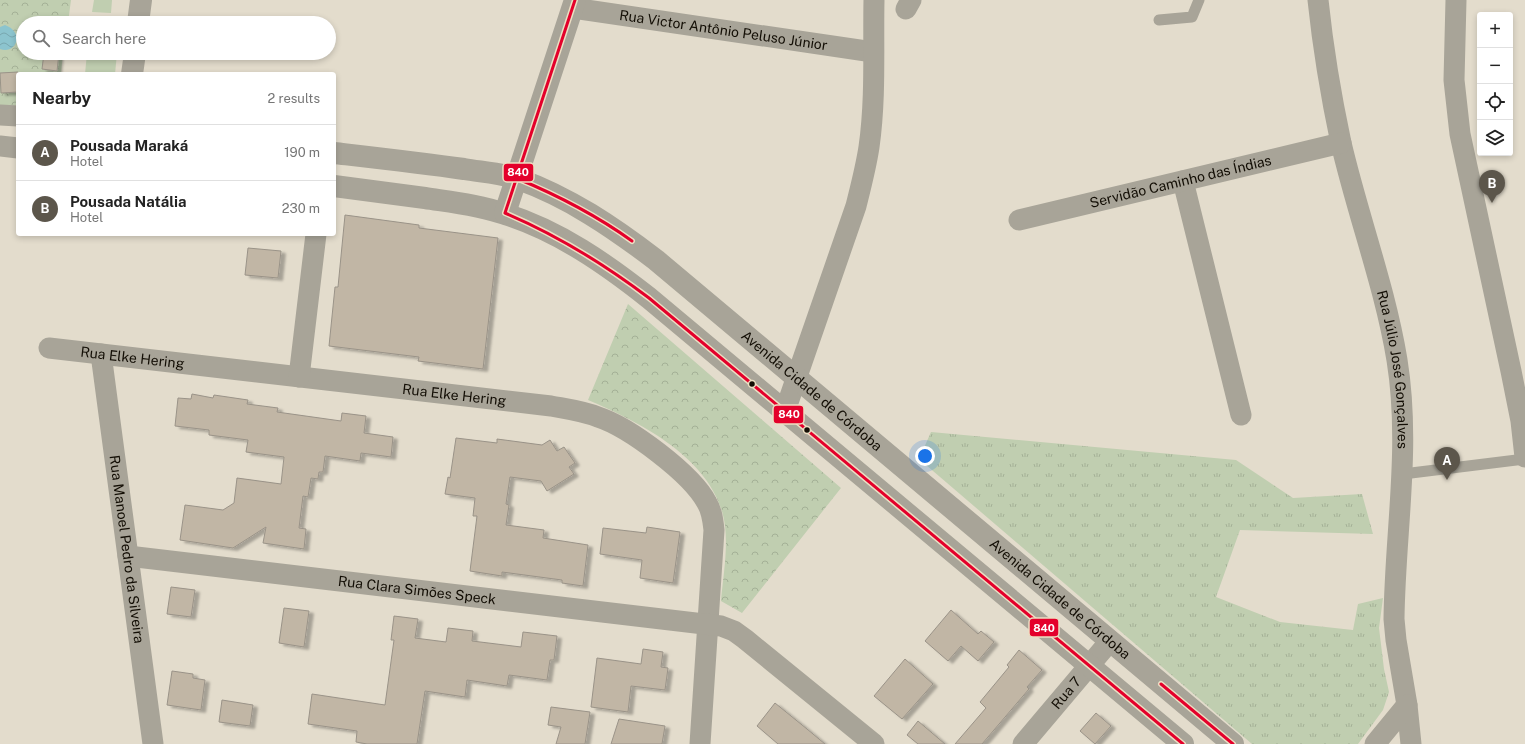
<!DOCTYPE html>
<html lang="en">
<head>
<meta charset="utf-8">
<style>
	body { margin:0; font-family:"Public Sans",sans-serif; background:#f2f2f2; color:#222 }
	.controls { position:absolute; right:12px; top:12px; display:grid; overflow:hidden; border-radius:4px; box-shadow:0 2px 6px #0003 }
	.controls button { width:36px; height:36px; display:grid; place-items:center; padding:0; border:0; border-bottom:1px solid #e0e0e0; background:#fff; color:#222; font:20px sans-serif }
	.you { position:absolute; left:925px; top:456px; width:14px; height:14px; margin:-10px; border:3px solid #fff; border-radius:50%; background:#1a73e8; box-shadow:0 0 0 6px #1a73e833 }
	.badge { display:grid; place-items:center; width:26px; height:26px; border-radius:50%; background:#5c564b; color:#fff; font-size:13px; font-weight:700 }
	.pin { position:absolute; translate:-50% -33px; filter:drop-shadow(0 1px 2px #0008) }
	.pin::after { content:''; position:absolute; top:21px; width:14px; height:12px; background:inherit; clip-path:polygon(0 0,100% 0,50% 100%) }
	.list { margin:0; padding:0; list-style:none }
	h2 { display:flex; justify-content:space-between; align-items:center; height:52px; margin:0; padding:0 16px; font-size:17px }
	h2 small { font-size:13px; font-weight:400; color:#767676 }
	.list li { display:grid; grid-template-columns:26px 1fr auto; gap:12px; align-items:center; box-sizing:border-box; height:56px; padding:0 16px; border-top:1px solid #e0e0e0 }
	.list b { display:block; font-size:15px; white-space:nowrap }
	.list p { margin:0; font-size:13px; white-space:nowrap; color:#767676 }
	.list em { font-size:13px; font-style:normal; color:#767676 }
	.icon { flex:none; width:22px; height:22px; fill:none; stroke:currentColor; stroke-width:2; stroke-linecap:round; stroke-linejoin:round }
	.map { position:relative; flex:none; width:1525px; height:744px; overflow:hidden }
	.search { position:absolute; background:#fff; box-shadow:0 2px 6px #0003; left:16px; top:16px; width:320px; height:44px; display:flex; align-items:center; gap:10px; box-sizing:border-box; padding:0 14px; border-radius:22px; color:#767676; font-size:15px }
	.panel { position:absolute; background:#fff; box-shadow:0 2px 6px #0003; left:16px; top:72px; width:320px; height:164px; border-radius:4px }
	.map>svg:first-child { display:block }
	.grass { fill:url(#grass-tufts) }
	.park { fill:url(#park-crowns) }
	.pitch { fill:#c0ceb0 }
	.water { fill:url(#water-waves) }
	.building { fill:#c1b6a5; stroke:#9a9388; filter:url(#shadow) }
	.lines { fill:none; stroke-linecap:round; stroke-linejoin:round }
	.service { stroke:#a8a498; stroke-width:11 }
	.minor { stroke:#a8a498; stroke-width:21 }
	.tertiary { stroke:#a8a498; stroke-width:22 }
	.bus-1-casing { stroke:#ecdfc3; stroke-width:6 }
	.bus-1 { stroke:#e4002b; stroke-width:3 }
	.bus-dot { fill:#130e05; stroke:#ecdfc3; stroke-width:1.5 }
	.labels { text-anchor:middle; stroke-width:4; stroke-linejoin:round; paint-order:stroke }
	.street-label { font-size:14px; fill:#130e05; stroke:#ecdfc3 }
	.line-badge { stroke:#ecdfc3; stroke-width:1.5 }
	.badge-label { font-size:11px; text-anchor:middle; font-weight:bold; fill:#fff }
</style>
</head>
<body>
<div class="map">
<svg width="1525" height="744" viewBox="0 0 1525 744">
	<defs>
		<pattern id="grass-tufts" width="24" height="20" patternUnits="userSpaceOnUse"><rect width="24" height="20" fill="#c0ceb0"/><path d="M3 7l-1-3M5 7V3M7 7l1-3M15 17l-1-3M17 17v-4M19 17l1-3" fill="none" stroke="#a4b096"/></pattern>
		<pattern id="park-crowns" width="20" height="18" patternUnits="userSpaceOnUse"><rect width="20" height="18" fill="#c0ceb0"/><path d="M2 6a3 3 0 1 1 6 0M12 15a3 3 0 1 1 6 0" fill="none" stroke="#a4b096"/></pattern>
		<pattern id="water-waves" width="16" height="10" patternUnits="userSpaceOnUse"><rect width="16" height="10" fill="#8cc4ce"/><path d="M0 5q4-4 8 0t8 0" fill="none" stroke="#78a7af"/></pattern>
		<filter id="shadow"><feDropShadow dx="4.5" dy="2.5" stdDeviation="1" flood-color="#0004"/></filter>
	</defs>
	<rect width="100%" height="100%" fill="#e3dccc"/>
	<polygon class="grass" points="931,432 1236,460 1293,498 1362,494 1373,534 1240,530 1216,597 1280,622 1353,630 1358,604 1383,598 1379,628 1384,669 1389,692 1383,710 1358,744 1252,744 919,459"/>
	<g class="park">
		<polygon points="0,0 71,0 68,23 23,23 23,53 63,53 61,74 18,74 18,106 0,105"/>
		<path d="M628,304L841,488L742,613L721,601C723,577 728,550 725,526C717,461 642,423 588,400Z"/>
	</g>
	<g class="pitch">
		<polygon points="94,0 112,0 111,13 92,12"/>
		<polygon points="87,53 117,53 115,74 85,74"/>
	</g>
	<path class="water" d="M5,25C26,33 15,55 0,49V27Z"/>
	<g class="building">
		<polygon points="44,53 59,53 57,71 42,69"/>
		<polygon points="18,72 18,92 1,93 0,73"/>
		<polygon points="345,215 419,225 419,228 498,238 483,369 418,361 419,357 329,346 335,287 338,287"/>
		<polygon points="248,248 281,251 278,278 245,275"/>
		<polygon points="192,394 213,398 214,395 248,400 247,404 278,408 277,412 341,421 342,413 366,416 364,433 393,437 391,457 361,453 360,461 325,456 323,472 319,472 318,479 311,478 308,497 303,496 299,528 306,529 304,549 263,543 266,527 233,548 180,540 185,505 223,510 234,503 237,478 281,484 284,457 246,452 248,440 209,435 209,430 175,426 178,398 191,399"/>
		<polygon points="456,438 497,443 497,439 542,445 550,440 557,451 564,447 575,463 569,467 574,474 547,491 541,481 510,477 506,504 509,505 506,525 544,530 543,538 588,545 583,586 562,583 562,580 502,572 502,576 470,571 477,516 473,516 475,498 445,494 448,477 450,478"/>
		<polygon points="647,527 680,532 673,583 640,578 642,560 600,554 603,528 646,533"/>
		<polygon points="171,587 195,590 191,617 167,614"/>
		<polygon points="284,608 309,611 304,647 279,643"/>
		<polygon points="951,610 978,634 981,631 994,642 978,661 961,646 948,661 925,641"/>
		<polygon points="394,616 418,619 415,638 446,642 448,628 473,631 472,641 521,647 523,632 557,636 554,660 550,660 547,680 509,675 507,686 467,680 465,697 425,691 417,744 367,744 356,742 357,731 308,724 312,694 385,705 394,640 391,640"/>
		<polygon points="643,649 663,652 661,667 668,668 665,690 631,686 628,712 591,707 597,658 641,664"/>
		<polygon points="1019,650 1042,670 1027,687 1029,689 982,744 955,744 986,708 980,702 1009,667 1007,665"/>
		<polygon points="905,659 933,684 902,719 874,696"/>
		<polygon points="172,671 193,674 193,678 205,680 201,710 167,705"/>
		<polygon points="222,700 253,705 250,726 219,722"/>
		<polygon points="775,703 807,729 825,744 778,744 757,726"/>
		<polygon points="551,707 590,712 585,744 556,744 561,727 548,725"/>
		<polygon points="1096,713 1111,726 1095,744 1080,731"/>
		<polygon points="619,719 665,726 662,744 611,744"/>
		<polygon points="918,721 945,744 918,744 907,735"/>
	</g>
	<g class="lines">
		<g class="service">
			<polyline points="1159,20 1192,17 1199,0"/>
			<polyline points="1403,474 1525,459"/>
		</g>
		<g class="minor">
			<path id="s1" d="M1318,0C1323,48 1331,96 1341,143C1358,216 1385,287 1397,360C1411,447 1395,532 1394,619L1396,640L1407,705L1411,744"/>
			<polyline points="1456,0 1454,80 1460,134 1511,371 1521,421 1525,457"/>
			<path id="s2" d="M573,8L873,52"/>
			<polyline points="906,9 911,0"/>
			<polyline points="0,115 18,116"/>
			<polyline points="0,146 18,148"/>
			<polyline points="1183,181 1241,415"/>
			<path id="s3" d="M1019,220L1341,143"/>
			<path id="s4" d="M49,348L551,406C567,409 583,411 598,417C629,427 692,474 707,503C712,511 713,521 714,530L700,744"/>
			<path id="s5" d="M101,354L153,744"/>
			<polyline points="299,377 316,234"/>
			<path d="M785,411L856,206C861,186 866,167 869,147C876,98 873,48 874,0"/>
			<path id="s6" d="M128,556L721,626L734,631L745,639L874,744"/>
			<path id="s7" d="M1023,744L1110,641"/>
			<polyline points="1375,744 1407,705"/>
		</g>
		<g class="tertiary">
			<polyline points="138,23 141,0"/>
			<polyline points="132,74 135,53"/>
			<path id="s8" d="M334,153C377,158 421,163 464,169C481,172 501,173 518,179C569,197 614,228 656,260L1233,744"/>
			<path d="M334,186C364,190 394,194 425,198C451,202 480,205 505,214C559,231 606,264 649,298L1183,744"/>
			<polyline points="505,213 575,0"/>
		</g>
		<g class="bus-1-casing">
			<g id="bus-1">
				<path d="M575,0L505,213C557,235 604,264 649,298L1183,744"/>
				<path d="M516,178C557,195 596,215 632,241"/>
				<polyline points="1161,684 1233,744"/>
			</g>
		</g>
		<use href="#bus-1" class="bus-1"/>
	</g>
	<g class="bus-dot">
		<circle cx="752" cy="384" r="3.5"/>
		<circle cx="807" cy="430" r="3.5"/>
	</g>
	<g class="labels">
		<g class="street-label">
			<text dy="5" stroke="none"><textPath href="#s2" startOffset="152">Rua Victor Antônio Peluso Júnior</textPath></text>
			<text dy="5" stroke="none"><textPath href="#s3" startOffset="166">Servidão Caminho das Índias</textPath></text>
			<text dy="5" stroke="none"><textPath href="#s4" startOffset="84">Rua Elke Hering</textPath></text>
			<text dy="5" stroke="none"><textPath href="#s1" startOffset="378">Rua Júlio José Gonçalves</textPath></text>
			<text dy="5" stroke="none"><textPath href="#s8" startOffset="550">Avenida Cidade de Córdoba</textPath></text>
			<text dy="5" stroke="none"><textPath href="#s4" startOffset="408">Rua Elke Hering</textPath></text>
			<text dy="5" stroke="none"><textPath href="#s5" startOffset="197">Rua Manoel Pedro da Silveira</textPath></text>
			<text dy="5" stroke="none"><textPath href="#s6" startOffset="291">Rua Clara Simões Speck</textPath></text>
			<text dy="5" stroke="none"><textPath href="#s8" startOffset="874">Avenida Cidade de Córdoba</textPath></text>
			<text dy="5" stroke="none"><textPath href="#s7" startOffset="67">Rua 7</textPath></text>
		</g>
	</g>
	<g class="line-badge">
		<rect x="503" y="163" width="31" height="19" rx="4" fill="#e4002b"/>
		<rect x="773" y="405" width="31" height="19" rx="4" fill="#e4002b"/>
		<rect x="1029" y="618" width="30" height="19" rx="4" fill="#e4002b"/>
	</g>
	<g class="badge-label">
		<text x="518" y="176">840</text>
		<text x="789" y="418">840</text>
		<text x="1044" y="632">840</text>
	</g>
</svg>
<div class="controls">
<button>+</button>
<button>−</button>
<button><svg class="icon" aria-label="locate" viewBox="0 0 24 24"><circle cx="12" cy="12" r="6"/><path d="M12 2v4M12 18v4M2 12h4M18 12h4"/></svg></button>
<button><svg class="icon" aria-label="layers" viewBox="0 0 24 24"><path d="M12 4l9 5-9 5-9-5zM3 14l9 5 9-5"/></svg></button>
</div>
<div class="you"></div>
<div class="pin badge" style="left:1447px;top:480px">A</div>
<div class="pin badge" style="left:1492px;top:203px">B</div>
<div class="search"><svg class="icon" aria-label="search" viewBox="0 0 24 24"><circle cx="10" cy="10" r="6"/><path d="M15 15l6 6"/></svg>Search here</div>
<section class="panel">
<h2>Nearby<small>2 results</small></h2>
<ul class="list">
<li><span class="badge">A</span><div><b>Pousada Maraká</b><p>Hotel</p></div><em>190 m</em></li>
<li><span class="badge">B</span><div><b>Pousada Natália</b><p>Hotel</p></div><em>230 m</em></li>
</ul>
</section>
</div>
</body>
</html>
